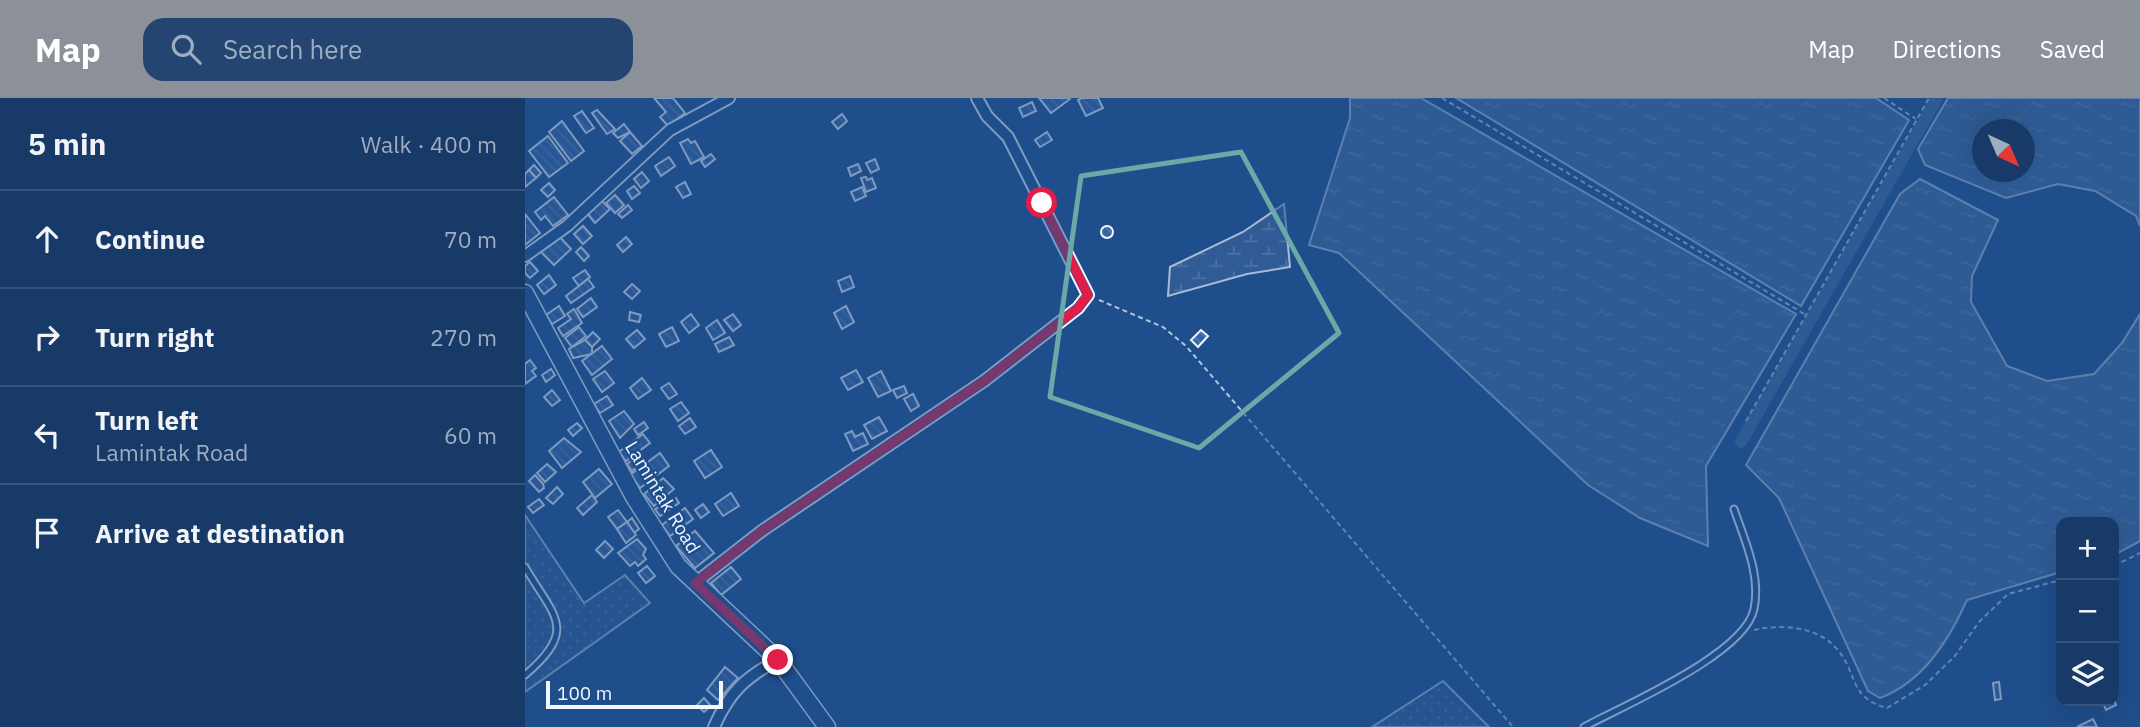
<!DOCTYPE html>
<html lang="en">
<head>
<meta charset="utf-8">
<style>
	body { margin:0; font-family:"IBM Plex Sans",sans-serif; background:#244571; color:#f1f3f6 }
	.controls { position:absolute; right:21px; bottom:21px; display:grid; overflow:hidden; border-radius:14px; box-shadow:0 7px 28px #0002 }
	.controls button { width:63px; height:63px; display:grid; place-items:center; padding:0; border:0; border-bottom:2px solid #36547d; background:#173a69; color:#f1f3f6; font:35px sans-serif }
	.compass { position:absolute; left:1447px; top:21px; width:63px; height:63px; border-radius:50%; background:#173a69; box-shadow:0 7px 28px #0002; rotate:136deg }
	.scale { position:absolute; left:21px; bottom:18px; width:177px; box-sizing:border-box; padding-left:7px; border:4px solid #f2f6ff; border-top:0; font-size:19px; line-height:24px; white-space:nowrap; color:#f2f6ff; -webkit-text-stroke:5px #1f4e8c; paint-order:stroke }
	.stop { position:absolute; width:21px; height:21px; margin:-16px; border:5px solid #e11d48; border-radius:50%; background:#fff }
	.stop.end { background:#e11d48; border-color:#fff; box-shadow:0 2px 7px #0008 }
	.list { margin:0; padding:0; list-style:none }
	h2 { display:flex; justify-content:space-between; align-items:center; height:91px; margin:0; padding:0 28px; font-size:30px }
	h2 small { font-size:23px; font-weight:400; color:#9eadc0 }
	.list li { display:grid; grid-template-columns:46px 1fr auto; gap:21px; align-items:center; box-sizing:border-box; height:98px; padding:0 28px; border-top:2px solid #36547d }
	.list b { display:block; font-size:26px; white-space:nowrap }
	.list p { margin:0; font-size:23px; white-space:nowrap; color:#9eadc0 }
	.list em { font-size:23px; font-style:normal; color:#9eadc0 }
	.icon { flex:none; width:38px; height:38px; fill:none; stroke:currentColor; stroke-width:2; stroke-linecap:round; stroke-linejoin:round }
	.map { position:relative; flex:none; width:1615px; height:629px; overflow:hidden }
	header { display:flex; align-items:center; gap:42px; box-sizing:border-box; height:98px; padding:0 35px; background:#8c9099; color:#fff }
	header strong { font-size:33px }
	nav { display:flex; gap:38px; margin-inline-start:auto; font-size:24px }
	.search { width:490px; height:63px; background:#244571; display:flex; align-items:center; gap:18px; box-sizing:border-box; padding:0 24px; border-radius:21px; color:#9eadc0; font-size:26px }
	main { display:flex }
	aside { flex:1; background:#173a69 }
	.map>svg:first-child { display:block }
	.grass { fill:url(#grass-dots); stroke:#a8bbd7; stroke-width:2 }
	.wetland { fill:url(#wetland-marsh); stroke:#a8bbd7; stroke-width:2 }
	.water { fill:url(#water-ripples); stroke:#a8bbd7; stroke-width:2; fill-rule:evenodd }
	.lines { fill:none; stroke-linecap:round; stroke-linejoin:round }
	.canal { stroke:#446ba0; stroke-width:12 }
	.building { fill:url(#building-back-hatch); stroke:#f2f6ff; stroke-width:2 }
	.service-casing { stroke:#f2f6ff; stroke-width:9 }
	.minor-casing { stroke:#f2f6ff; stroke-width:14 }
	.secondary-casing { stroke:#f2f6ff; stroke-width:19 }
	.path { stroke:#b3c4dc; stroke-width:2; stroke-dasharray:5 3.5; stroke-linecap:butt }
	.service { stroke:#1f4e8c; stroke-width:5 }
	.minor { stroke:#1f4e8c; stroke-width:10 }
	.secondary { stroke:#1f4e8c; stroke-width:16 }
	.route { stroke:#e11d48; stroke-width:9 }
	.marked { fill:none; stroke:#6aa9a8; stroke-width:5; stroke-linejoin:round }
	.labels { text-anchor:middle; stroke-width:5; stroke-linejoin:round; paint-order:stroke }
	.street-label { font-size:19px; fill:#f2f6ff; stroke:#1f4e8c }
</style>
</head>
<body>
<header>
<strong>Map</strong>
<div class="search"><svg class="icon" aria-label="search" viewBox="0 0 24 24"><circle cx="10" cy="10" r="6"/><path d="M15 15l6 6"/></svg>Search here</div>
<nav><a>Map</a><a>Directions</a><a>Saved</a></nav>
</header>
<main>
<aside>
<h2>5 min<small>Walk · 400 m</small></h2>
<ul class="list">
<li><svg class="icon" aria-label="ahead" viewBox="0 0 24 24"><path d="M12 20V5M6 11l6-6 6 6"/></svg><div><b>Continue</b></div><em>70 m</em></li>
<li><svg class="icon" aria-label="right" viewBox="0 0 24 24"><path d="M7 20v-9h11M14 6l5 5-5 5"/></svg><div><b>Turn right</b></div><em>270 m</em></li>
<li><svg class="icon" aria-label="left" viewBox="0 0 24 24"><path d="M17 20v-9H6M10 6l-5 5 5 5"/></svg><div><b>Turn left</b><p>Lamintak Road</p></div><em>60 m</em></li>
<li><svg class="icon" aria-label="arrive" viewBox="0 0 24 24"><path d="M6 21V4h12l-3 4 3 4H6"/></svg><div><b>Arrive at destination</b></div></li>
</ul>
</aside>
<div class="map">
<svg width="1615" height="629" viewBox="0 0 1615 629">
	<defs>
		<pattern id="grass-dots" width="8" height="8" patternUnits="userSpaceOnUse" patternTransform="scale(1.75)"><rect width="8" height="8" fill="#305b95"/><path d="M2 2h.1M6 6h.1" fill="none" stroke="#4e73a5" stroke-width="1.8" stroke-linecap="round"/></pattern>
		<pattern id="wetland-marsh" width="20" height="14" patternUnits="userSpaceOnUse" patternTransform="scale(1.75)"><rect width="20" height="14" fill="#305b95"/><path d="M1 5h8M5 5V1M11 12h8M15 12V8" fill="none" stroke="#4e73a5"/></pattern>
		<pattern id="water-ripples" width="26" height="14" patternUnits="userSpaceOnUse" patternTransform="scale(1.75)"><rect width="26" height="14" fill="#446ba0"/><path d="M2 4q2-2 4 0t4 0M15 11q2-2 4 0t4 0" fill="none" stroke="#5f81ae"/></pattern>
		<pattern id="building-back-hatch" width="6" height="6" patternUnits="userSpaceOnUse" patternTransform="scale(1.75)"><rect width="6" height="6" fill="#3563a3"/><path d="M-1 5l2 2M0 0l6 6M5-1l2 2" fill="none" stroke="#537ab1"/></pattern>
	</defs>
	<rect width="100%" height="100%" fill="#1f4e8c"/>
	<g class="grass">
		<polygon points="0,417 59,505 100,477 125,505 0,594"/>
		<polygon points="918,583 964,629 847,629"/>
	</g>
	<polygon class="wetland" points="759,106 765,169 722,176 643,198 645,169 718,134"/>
	<g class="water">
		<polygon points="825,0 896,0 1271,216 1181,368 1183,448 1115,420 1063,387 814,155 784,147 825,20"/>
		<polygon points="931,0 1351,0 1384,22 1276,208"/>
		<path d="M1423,0H1615V128L1611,118L1570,93L1533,86L1481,100L1400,67L1393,51ZM1458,32H1500V74H1458Z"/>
		<path d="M1395,81L1473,122L1447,178L1446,204L1482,268L1522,283L1569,276L1597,245L1615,216V443L1589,457V424H1536V474L1442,502C1424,542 1398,584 1355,600L1343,593L1254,400L1221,367L1375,96Z"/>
	</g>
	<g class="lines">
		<polyline class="canal" points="1216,344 1412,0"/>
	</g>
	<g class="building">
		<polygon points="129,0 148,0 160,15 143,28 135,19 141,14"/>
		<polygon points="514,0 544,0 545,1 526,15"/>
		<polygon points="557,0 573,0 578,10 561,18 553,2"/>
		<polygon points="507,4 511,13 498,19 494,10"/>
		<polygon points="72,12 90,31 82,36 67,15"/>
		<polygon points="57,13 69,30 61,35 49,18"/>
		<polygon points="317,16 322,23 313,31 307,24"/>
		<polygon points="37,23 59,53 46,63 24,34"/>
		<polygon points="99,26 105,34 93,40 88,35"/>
		<polygon points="105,34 117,48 107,56 95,43"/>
		<polygon points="522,34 527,42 515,49 510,42"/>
		<polygon points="23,38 43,65 24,79 4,53"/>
		<polygon points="163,41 166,45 170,43 179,59 166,66 155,45"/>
		<polygon points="186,56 190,61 180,69 176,63"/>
		<polygon points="144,59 150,68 136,78 130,68"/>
		<polygon points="350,61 354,71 346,75 341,65"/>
		<polygon points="333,66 336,73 326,78 323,70"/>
		<polygon points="9,67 16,75 11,80 4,72"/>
		<polygon points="4,72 11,80 0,89 0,76"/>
		<polygon points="117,74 124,83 116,90 109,81"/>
		<polygon points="341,79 342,82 347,80 351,90 341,94 336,80"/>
		<polygon points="160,84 166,96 158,100 151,89"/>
		<polygon points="24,85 30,92 23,99 16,92"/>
		<polygon points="109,88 115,95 107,101 102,93"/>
		<polygon points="337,89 341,98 330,103 326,94"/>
		<polygon points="90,97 99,107 90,115 81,105"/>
		<polygon points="29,99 43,117 28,128 20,118 16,122 10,114"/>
		<polygon points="75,101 85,111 70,125 61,114"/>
		<polygon points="103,107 107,112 97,120 93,116"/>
		<polygon points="0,116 15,135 0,147"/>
		<circle cx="582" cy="134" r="6"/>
		<polygon points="58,128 67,138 58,146 49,136"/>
		<polygon points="33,137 46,151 29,167 16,154"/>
		<polygon points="101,139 107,146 98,154 92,147"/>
		<polygon points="56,149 64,158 59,163 51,154"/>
		<polygon points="5,164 13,173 5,180 0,175 0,168"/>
		<polygon points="60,172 65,179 54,188 48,180"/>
		<polygon points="24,177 31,187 19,196 12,187"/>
		<polygon points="325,178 329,189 317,194 313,183"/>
		<polygon points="63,181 69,189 46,205 41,198"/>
		<polygon points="107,186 115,193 107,201 99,194"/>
		<polygon points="66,200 72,209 58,219 52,211"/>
		<polygon points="34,208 40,218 27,226 21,217"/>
		<polygon points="321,208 329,224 317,231 309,215"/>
		<polygon points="49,211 57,225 38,238 33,230 46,221 42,216"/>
		<polygon points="105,214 116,217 114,224 104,222"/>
		<polygon points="166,216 174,227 164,235 156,224"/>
		<polygon points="208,216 216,227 208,233 199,222"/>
		<polygon points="192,222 200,235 188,242 181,230"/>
		<polygon points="54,229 61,238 47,249 40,240"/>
		<polygon points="147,229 154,243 141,249 134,236"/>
		<polygon points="112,232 120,241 109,250 101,241"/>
		<polygon points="676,232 683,238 673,249 666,242"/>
		<polygon points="68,234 75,241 67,249 60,242"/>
		<polygon points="204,239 209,247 194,254 190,246"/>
		<polygon points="60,242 67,249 67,256 48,260 44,251"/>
		<polygon points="77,248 87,261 67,277 57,263"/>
		<polygon points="5,262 11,270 7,273 11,278 0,286 0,266"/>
		<polygon points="26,271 30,277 21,284 17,277"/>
		<polygon points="331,272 338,284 323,292 316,280"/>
		<polygon points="80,273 89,285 77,294 68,281"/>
		<polygon points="356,273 366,293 353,299 343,280"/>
		<polygon points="117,280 126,292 113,301 105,290"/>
		<polygon points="144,285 152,296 144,301 136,290"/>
		<polygon points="379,288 382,295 372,300 368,292"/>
		<polygon points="27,292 35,302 27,308 19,299"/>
		<polygon points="388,296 394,308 386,313 379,301"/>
		<polygon points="82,298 88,307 75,315 69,306"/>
		<polygon points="156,304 164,315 153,323 145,311"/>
		<polygon points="99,313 109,326 95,340 84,323"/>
		<polygon points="354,319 362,333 347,341 339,327"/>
		<polygon points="165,320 171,329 160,336 154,328"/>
		<polygon points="119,324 123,330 113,337 109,331"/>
		<polygon points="52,325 57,330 48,338 43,332"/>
		<polygon points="327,333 330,339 338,335 343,346 328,353 320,336"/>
		<polygon points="118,336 125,345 101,363 94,354"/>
		<polygon points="39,340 56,354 37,370 24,353"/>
		<polygon points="186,352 197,369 180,380 169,363"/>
		<polygon points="135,355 144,368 115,390 105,377"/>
		<polygon points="114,357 118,364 107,373 102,366"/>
		<polygon points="22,366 31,374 20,384 12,375"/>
		<polygon points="74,371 87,386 70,400 58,384"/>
		<polygon points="10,377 18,386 19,390 14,394 4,383"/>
		<polygon points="138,380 149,391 129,408 119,396"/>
		<polygon points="32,389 38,396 28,406 21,400"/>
		<polygon points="206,395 214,408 198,418 190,406"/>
		<polygon points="67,397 72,404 58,417 52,410"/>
		<polygon points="151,400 154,405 135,418 130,411"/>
		<polygon points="14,401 19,407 8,415 3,409"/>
		<polygon points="178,406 184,414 176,420 170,412"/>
		<polygon points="160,410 168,421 145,438 137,427"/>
		<polygon points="93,412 102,424 92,431 83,419"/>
		<polygon points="107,420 114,431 109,435 102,424"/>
		<polygon points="102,424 111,437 101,445 92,431"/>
		<polygon points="170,433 189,455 170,470 151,448"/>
		<polygon points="112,441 121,451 118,457 121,461 113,468 110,464 105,468 93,455"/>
		<polygon points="80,443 88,451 79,460 71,452"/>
		<polygon points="122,468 130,478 121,485 113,475"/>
		<polygon points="206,469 216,481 196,497 186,485"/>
		<polygon points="200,569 213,580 193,602 182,592"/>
		<polygon points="1474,584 1476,601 1470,602 1468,585"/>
		<polygon points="179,600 186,608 179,614 172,607"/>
		<polygon points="1589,602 1591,607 1581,612 1577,603"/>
		<polygon points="1568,621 1572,629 1552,629"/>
	</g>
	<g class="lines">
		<g class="service-casing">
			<g id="service">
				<path d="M0,469C29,519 54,531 0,577"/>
				<path d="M1059,629C1100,607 1220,556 1229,511C1236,477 1220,443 1209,411"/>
			</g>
		</g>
		<g class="minor-casing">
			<g id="minor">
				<polyline points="0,158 42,128 145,32 204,0"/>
				<polyline points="170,485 238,432 459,283 553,210 563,197 483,39 462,18 452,0"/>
				<path d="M189,629C204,595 220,579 253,562"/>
			</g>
		</g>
		<g class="secondary-casing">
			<polyline id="secondary" points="0,195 109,399 153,468 253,562 302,629"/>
		</g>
		<g class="path">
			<polyline points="917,0 1281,217"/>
			<polyline points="1359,0 1391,21"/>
			<polyline points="574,202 638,229 661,248 988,629"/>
			<polyline points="1221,323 1404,0"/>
			<polyline points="1589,468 1615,455"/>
			<path d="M1229,532C1256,526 1292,528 1311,550C1334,575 1322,599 1362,610L1400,587L1429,559L1454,524L1483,496L1536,482"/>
		</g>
		<use href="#service" class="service"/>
		<use href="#minor" class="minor"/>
		<use href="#secondary" class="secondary"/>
	</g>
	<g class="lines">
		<polyline class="route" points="253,562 170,485 238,432 459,283 553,210 563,197 517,105"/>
	</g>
	<path d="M0 0H1615V629H0ZM716,54L814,235L674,350L525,299L556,78Z" fill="#1f4e8c" fill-opacity=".55" fill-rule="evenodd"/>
	<path class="marked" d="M716,54L814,235L674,350L525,299L556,78Z"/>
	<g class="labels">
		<g class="street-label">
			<text transform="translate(138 399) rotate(59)" y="7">Lamintak Road</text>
		</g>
	</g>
</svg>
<div class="controls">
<button>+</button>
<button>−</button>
<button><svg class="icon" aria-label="layers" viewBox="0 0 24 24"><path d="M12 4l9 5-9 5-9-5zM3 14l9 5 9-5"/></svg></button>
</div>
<svg class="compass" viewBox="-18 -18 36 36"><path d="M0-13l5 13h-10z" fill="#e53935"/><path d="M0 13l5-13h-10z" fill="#9eadc0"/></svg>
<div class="scale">100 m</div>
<div class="stop" style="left:517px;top:105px"></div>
<div class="stop end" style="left:253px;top:562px"></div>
</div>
</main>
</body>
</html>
